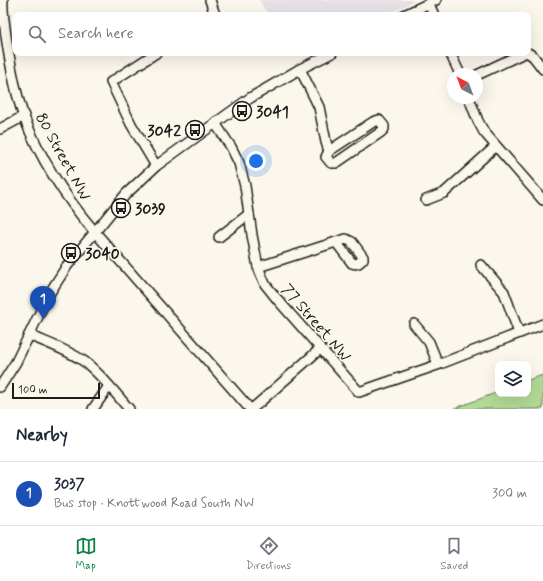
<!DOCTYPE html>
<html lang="en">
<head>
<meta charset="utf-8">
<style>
	body { margin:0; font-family:Mynerve,sans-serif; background:#f6f6f7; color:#1f2937 }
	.controls { position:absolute; right:12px; bottom:12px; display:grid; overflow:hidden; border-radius:8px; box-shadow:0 4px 16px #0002 }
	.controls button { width:36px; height:36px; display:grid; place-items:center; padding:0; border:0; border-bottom:1px solid #e0e1e3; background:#fff; color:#1f2937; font:20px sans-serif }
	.compass { position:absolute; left:447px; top:68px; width:36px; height:36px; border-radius:50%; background:#fff; box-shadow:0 4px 16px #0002; rotate:318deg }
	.scale { position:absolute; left:12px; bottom:10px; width:88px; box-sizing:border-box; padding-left:4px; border:2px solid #1c1c1c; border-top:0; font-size:11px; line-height:14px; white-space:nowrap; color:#1c1c1c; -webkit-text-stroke:3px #fbf7ec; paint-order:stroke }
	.you { position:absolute; left:256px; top:161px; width:14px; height:14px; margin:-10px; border:3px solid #fff; border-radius:50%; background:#1a73e8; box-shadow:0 0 0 6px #1a73e833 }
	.badge { display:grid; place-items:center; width:26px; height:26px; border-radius:50%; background:#0b8043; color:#fff; font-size:13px; font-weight:700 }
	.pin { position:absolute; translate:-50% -33px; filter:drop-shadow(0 1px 2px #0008) }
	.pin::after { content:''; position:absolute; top:21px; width:14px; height:12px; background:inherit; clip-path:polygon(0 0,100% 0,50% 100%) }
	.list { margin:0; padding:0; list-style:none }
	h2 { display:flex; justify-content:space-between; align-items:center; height:52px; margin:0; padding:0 16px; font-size:17px }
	h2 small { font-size:13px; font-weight:400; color:#747a83 }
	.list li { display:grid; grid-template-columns:26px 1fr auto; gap:12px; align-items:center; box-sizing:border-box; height:64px; padding:0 16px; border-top:1px solid #e0e1e3 }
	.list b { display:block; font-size:15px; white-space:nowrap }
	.list p { margin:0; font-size:13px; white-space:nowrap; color:#747a83 }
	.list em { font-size:13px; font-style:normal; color:#747a83 }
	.icon { flex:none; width:22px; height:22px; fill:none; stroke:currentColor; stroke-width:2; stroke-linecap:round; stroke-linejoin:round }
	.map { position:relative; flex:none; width:543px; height:409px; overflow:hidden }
	.search { position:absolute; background:#fff; box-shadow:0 4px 16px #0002; left:12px; right:12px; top:12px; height:44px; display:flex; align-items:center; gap:10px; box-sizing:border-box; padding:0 14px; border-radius:8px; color:#747a83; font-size:15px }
	.sheet { height:116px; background:#fff }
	nav { display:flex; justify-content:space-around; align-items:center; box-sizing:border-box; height:56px; border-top:1px solid #e0e1e3; background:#fff; font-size:11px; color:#747a83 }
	nav a { display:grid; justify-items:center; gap:2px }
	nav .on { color:#0b8043 }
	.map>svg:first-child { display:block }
	.built { fill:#e7e0e6 }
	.green { fill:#b2d995; stroke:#677a58 }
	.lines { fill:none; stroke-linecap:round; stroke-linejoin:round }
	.minor-casing { stroke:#1c1c1c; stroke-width:12 }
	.minor { stroke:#fbf7ec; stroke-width:9 }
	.labels { text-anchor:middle; stroke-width:3.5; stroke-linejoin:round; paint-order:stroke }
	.poi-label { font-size:16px; font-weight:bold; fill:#1c1c1c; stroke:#fbf7ec; text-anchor:start }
	.street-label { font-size:16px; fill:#1c1c1c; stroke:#fbf7ec }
</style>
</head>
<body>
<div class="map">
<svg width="543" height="409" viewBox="0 0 543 409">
	<rect width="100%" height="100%" fill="#fbf7ec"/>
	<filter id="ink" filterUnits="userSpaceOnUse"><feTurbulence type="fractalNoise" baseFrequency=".025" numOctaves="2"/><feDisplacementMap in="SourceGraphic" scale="8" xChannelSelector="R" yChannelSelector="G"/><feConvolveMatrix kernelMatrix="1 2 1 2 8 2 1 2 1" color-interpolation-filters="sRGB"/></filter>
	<g filter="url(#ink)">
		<polygon class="built" points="259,0 415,0 387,15 268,15"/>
		<polygon class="green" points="543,375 543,409 453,409 498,392 498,394 528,394 528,380"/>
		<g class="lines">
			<g class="minor-casing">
				<g id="minor">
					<path d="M3,0C2,12 5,25 6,36C10,63 15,92 24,117C40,158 65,197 94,231L250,409"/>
					<polyline points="210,0 215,15"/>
					<polyline points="429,4 434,15"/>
					<polyline points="404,15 436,0"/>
					<polyline points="450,53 460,74"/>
					<polyline points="528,53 533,56 543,69"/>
					<polyline points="300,69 319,107 326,142 329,151"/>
					<polyline points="477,75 524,53"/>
					<polyline points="469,98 478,121 484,132 543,200"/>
					<polygon points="379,120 384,126 384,129 381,132 336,163 331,163 326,157 329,151 373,122"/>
					<polyline points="215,123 231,147 239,163 245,186 252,235 258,267 265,284 277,299 359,392 440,364 543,324"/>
					<polyline points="0,129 24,116"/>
					<polyline points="156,166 131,124 111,82 156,53"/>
					<polyline points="426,200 444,193 496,146"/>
					<polyline points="219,237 249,214"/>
					<path d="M346,239L352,242L363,257V259C359,263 357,265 352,263L336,242Z"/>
					<polyline points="481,265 504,292 519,333"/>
					<polyline points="258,267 336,242"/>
					<polyline points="414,324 429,342 438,364"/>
					<path d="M29,335C47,343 68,350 85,362C102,375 115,393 129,409"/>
					<polyline points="0,387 16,362 49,294 67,266 126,194 156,166 250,98 300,69 332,53"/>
					<polyline points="93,409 109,386"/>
					<polyline points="252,409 320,349"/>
				</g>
			</g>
			<use href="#minor" class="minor"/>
		</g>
	</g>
	<defs>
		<g id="bus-ring" transform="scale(1)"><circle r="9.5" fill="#fbf7ec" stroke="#1c1c1c" stroke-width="1.5"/><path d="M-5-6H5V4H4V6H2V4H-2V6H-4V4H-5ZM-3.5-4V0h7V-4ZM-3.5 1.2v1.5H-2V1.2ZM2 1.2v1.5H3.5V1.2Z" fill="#1c1c1c"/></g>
	</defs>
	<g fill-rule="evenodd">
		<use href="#bus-ring" x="242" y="111"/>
		<use href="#bus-ring" x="195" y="130"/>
		<use href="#bus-ring" x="121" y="208"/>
		<use href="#bus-ring" x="71" y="253"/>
	</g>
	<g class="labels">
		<g class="poi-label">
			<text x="256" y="117">3041</text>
			<text x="181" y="136" text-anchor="end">3042</text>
			<text x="135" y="214">3039</text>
			<text x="85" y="259">3040</text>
		</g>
		<g class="street-label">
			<text transform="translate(64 156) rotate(61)" y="6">80 Street NW</text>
			<text transform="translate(317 322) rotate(49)" y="6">77 Street NW</text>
		</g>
	</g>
</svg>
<div class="controls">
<button><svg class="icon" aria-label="layers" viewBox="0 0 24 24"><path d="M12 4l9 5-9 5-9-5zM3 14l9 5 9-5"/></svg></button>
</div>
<svg class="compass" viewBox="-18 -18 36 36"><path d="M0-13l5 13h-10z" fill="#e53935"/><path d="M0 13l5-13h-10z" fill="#747a83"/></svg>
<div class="scale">100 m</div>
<div class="you"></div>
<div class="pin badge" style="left:43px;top:319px;background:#1a4fb4">1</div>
<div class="search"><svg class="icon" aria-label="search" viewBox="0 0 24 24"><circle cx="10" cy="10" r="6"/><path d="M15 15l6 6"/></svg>Search here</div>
</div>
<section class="sheet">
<h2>Nearby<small></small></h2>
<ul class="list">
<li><span class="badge" style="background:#1a4fb4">1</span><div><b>3037</b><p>Bus stop · Knottwood Road South NW</p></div><em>300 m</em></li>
</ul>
</section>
<nav>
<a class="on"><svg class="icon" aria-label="map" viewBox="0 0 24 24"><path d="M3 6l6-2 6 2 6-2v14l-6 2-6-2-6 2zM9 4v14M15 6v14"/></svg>Map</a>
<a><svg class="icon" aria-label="directions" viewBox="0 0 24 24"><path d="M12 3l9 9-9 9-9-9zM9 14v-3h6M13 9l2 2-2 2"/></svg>Directions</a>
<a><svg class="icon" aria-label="saved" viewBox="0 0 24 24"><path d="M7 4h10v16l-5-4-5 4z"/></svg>Saved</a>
</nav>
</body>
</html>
